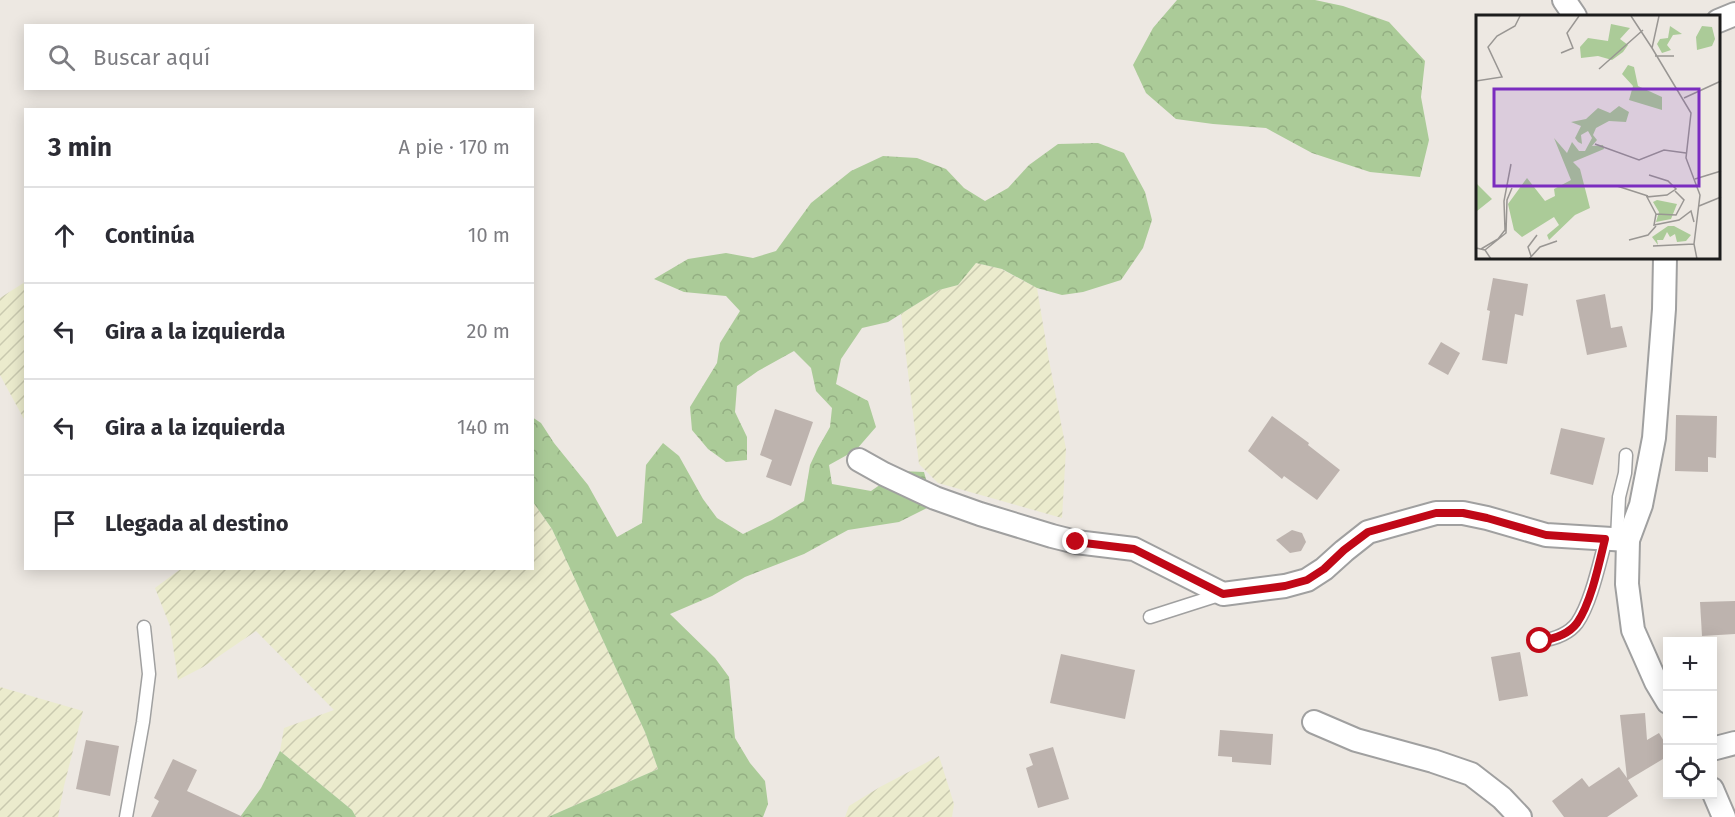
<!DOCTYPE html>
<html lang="es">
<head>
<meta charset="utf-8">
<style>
	body { margin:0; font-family:"Fira Sans",sans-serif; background:#f7f7f7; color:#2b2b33 }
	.controls { position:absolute; right:18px; bottom:18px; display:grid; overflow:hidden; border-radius:0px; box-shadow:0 3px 15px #0003 }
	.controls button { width:54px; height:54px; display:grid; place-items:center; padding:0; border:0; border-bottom:2px solid #e1e1e2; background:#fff; color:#2b2b33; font:30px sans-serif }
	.stop { position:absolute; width:18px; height:18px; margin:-14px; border:4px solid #c00817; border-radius:50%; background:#fff }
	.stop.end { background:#c00817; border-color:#fff; box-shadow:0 2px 6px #0008 }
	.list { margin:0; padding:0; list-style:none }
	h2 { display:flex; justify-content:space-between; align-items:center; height:78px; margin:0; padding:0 24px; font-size:26px }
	h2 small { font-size:20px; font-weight:400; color:#7c7c81 }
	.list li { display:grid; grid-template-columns:39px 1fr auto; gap:18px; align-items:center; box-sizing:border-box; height:96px; padding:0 24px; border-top:2px solid #e1e1e2 }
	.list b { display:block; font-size:22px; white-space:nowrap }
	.list em { font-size:20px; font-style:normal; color:#7c7c81 }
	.icon { flex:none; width:33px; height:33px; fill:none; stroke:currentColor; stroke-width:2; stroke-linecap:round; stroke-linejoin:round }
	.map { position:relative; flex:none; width:1735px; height:817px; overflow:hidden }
	.search { position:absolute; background:#fff; box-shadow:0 3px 15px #0003; left:24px; top:24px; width:510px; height:66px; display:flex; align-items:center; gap:15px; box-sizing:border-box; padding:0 21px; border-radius:0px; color:#7c7c81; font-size:22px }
	.panel { position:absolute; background:#fff; box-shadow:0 3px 15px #0003; left:24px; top:108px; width:510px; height:462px; border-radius:0px }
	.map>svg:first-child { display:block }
	.farmland { fill:url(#farmland-furrows) }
	.forest { fill:url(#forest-crowns) }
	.building { fill:#bdb3ae }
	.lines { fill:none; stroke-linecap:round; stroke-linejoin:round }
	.service-casing { stroke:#a0a0a0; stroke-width:15 }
	.minor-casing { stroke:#a0a0a0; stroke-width:26 }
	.service { stroke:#fff; stroke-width:12 }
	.minor { stroke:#fff; stroke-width:22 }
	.route { stroke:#c00817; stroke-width:8 }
	.inset-road { fill:none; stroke:#999693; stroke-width:1.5 }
	.view { fill:#7b2cbf; fill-opacity:0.15; stroke:#7b2cbf; stroke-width:3 }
	.inset-edge { fill:none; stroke:#1c1c1c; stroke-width:3 }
</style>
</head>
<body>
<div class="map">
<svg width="1735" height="817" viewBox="0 0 1735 817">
	<defs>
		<pattern id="farmland-furrows" width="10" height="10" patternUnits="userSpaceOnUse" patternTransform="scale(1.5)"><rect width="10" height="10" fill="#ebebcd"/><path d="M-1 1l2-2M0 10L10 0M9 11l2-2" fill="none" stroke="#c9c9af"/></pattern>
		<pattern id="forest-crowns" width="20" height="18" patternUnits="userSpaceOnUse" patternTransform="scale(1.5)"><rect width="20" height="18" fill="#abcb98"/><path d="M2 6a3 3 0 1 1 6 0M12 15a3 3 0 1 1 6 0" fill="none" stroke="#93ae82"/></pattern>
	</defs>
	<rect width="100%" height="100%" fill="#ede8e2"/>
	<g class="farmland">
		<polygon points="976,263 1001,269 1037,288 1048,355 1066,449 1062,518 938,483 919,464 901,314 939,290 958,285"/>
		<polygon points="25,282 25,421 0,375 0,298"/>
		<polygon points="533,502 552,529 645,732 658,769 548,817 356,817 352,810 280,751 284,728 334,710 256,631 203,667 178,680 170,626 155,588 182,568 532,568"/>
		<polygon points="0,687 83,711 64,786 58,817 0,817"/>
		<polygon points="939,756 954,804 952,817 845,817 849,806 880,787"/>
	</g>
	<g class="forest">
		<polygon points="1177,0 1315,0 1343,6 1389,22 1425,61 1421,97 1429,140 1420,177 1370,172 1312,153 1266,128 1213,124 1176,119 1146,93 1133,65 1153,28"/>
		<polygon points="1098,143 1124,153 1145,192 1152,220 1143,248 1121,280 1083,292 1062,295 1037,288 1002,269 976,263 958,285 939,290 888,322 862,328 841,359 836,384 868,401 876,427 856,450 829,465 832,484 871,491 900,471 924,472 933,505 899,522 848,530 804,554 745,577 712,596 670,614 715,658 729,677 735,738 750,763 765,781 768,804 763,817 548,817 658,769 645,732 552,529 533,502 532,417 541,423 554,443 588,485 617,537 642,523 646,465 663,443 679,456 703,499 717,518 743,534 772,520 804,501 810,465 818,448 830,427 832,408 816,391 811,368 794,351 758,371 737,386 735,412 747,437 747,460 726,462 708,449 692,430 690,407 717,363 720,343 740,311 726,296 684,292 654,279 688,259 726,253 753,258 776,251 811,203 851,171 883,156 917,158 946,169 964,188 985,201 1008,188 1029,165 1058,144"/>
		<polygon points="280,751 352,810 356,817 240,817 261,788"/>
	</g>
	<g class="building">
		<polygon points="1493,278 1528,284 1523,316 1515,314 1507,364 1482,360 1490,311 1487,310"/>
		<polygon points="1605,294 1611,328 1622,326 1627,347 1587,355 1576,300"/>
		<polygon points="1441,342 1460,353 1448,375 1428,364"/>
		<polygon points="775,409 813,422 791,486 766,477 772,460 760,455"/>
		<polygon points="1676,415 1717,416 1716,458 1708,457 1708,472 1675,471"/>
		<polygon points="1272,416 1309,443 1308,445 1340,470 1317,500 1284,476 1282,479 1248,451"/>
		<polygon points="1561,428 1605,438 1593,485 1550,474"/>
		<polygon points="1292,530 1302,533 1306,542 1301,551 1290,553 1276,540"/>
		<polygon points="1735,601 1735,634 1702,636 1700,602"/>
		<polygon points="1520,652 1528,696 1499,701 1491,657"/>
		<polygon points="1061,654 1135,670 1125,719 1050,703"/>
		<polygon points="1645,713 1647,740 1659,733 1668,748 1668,756 1628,780 1638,796 1607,817 1564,817 1552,801 1582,778 1589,787 1619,767 1627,778 1620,715"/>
		<polygon points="1220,730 1273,734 1271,765 1232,762 1232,757 1218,756"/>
		<polygon points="86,740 119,746 110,796 76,789"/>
		<polygon points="1053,747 1069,799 1038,808 1026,768 1033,765 1029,754"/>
		<polygon points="173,759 197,770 187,791 243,817 151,817 159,801 154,798"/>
	</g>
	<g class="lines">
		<g class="service-casing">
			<g id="service">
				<polyline points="1617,539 1619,497 1625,473 1626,455"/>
				<polyline points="1150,617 1222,594"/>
				<path d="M1540,641C1554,639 1568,635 1577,623C1591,603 1599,564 1606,539"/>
				<polyline points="126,817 143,722 149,674 144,627"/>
			</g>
		</g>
		<g class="minor-casing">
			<g id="minor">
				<polyline points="1564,0 1575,16"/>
				<polyline points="1718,21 1735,14"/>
				<polyline points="1665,258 1664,309 1654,438 1641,505 1628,540 1627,584 1633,630 1656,682 1668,702"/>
				<polyline points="859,460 884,474 935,498 980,514 1052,536 1076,542 1134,549 1223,594 1285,586 1307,580 1324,569 1344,551 1368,532 1436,513 1463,513 1487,518 1546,535 1628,540"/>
				<polyline points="1314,722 1356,740 1433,761 1471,774 1502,798 1520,817"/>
				<polyline points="1712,749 1735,743"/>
				<polyline points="1712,789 1724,817"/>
			</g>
		</g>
		<use href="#service" class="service"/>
		<use href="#minor" class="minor"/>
	</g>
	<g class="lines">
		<path class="route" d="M1076,542L1134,549L1223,594L1285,586L1307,580L1324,569L1344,550L1368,532L1436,513H1463L1487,518L1546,535L1605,539C1599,564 1591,603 1577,623C1568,635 1554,639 1540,641"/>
	</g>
	<g transform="translate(1476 15)">
		<rect width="244" height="244" fill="#ede8e2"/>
		<path d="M135,9L154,13L144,24L152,30L147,37L136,45L122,41L105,43L104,32L112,23L132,26ZM194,11L206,19L197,20L191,30L195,35L186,38L181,29L184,24L192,23ZM226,11L236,12L239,24L236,31L221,35L220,22ZM152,50L158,52L162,71L186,82V95L153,85L157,71L146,59ZM143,91L153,97L150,107L133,106L120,113L117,120L121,125L116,131L127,130L128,134L97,147L104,154L114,193L99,200L73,225L71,220L83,210L78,202L46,222L38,215L32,189L51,163L69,186L79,181L78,174L95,165L78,123L91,138L96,127L103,136H109L116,123L112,116L105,120L106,129L102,127L99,123L105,111L95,107L110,104L122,93L134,98ZM0,168L16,184L1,196L0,194ZM181,185L201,189L195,204L180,207L183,197L177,187ZM192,211H198L215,220L210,226L201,227L199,219L194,222L191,217L187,225H181L182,230L176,222Z" fill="#abcb98"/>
		<path class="inset-road" d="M155,1L176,33M183,1L176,33L215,98L210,143L224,180L218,229L221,244M85,38L97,33L91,18L103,1M179,41H198M123,54L167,15M0,66L26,62L12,32L21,21L39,11L44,1M208,83L245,66M119,129L163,145L188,135L210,138M173,160L192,166L200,174L191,180L171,182L180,199L178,210L203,205L215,196L218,207M219,164L245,156M141,171L172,181M223,191L245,182M180,199L200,200L208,185L199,176M153,225L172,220L180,211M177,231L218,229M0,233L9,235L15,244M5,234L22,224L29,215L28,186L35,149M9,235L30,218L31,185L36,173M55,241L52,232L61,220M53,244L64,232L81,226"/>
		<path class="view" d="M18,74H223V171H18Z"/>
		<rect width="244" height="244" class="inset-edge"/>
	</g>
</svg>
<div class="controls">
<button>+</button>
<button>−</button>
<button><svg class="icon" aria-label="locate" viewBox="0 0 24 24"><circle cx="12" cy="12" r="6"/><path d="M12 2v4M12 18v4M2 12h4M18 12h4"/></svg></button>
</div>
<div class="stop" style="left:1540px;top:641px"></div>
<div class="stop end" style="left:1076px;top:542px"></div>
<div class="search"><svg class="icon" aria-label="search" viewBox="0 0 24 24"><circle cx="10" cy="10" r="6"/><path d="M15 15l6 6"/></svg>Buscar aquí</div>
<section class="panel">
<h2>3 min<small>A pie · 170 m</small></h2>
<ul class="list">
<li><svg class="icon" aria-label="ahead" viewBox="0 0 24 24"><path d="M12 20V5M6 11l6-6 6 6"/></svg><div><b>Continúa</b></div><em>10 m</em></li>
<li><svg class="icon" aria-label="left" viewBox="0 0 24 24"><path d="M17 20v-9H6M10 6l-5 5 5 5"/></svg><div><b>Gira a la izquierda</b></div><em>20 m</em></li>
<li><svg class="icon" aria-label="left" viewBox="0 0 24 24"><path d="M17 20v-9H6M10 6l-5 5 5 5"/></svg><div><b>Gira a la izquierda</b></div><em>140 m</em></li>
<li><svg class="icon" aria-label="arrive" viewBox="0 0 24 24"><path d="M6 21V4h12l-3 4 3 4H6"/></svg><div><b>Llegada al destino</b></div></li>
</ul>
</section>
</div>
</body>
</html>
